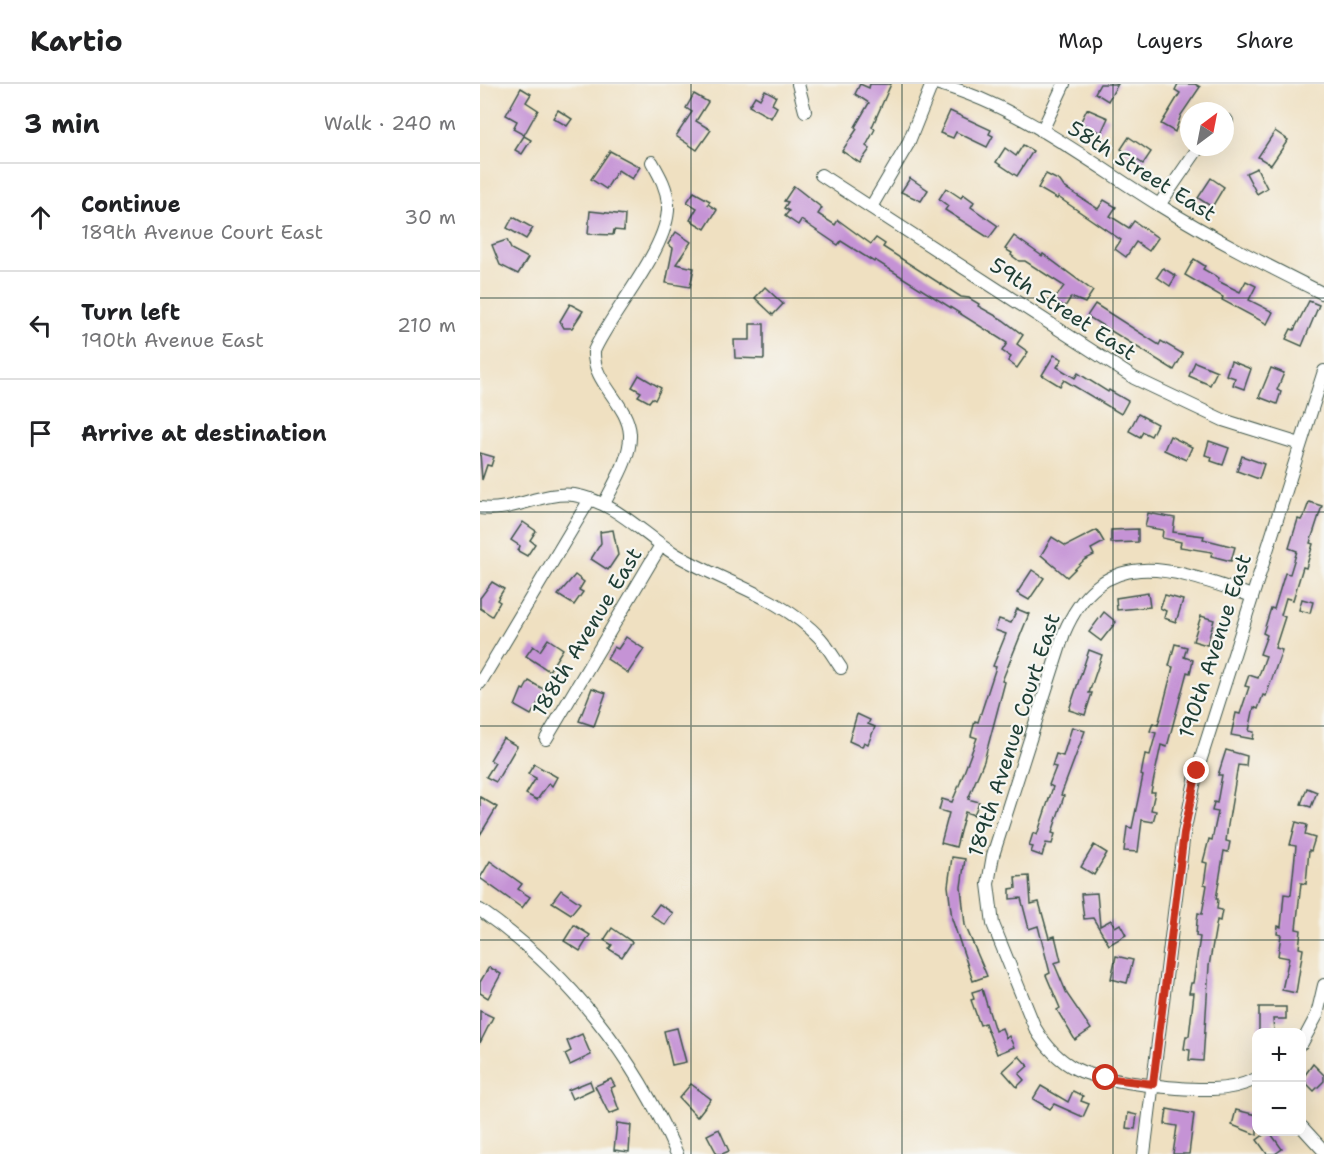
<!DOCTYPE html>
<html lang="en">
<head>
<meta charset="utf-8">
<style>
	body { margin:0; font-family:"Shantell Sans",sans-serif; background:#f6f6f6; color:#202124 }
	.controls { position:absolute; right:18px; bottom:18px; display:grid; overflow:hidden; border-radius:12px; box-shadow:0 6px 24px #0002 }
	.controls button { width:54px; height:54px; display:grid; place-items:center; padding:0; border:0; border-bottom:2px solid #e0e0e0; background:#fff; color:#202124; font:30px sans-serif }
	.compass { position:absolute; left:700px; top:18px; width:54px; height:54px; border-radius:50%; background:#fff; box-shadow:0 6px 24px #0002; rotate:32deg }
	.stop { position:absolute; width:18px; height:18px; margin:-14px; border:4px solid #c8321e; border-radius:50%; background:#fff }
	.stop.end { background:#c8321e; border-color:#fff; box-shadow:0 2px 6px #0008 }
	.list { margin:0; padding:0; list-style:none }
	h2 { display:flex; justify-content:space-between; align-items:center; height:78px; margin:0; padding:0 24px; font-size:26px }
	h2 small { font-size:20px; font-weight:400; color:#757577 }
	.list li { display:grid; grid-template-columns:39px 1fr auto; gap:18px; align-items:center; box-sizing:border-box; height:108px; padding:0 24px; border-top:2px solid #e0e0e0 }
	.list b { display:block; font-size:22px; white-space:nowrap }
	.list p { margin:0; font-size:20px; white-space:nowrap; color:#757577 }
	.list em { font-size:20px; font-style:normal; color:#757577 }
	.icon { flex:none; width:33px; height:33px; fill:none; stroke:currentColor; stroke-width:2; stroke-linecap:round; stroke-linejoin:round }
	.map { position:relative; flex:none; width:844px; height:1070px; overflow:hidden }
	header { display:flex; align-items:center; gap:36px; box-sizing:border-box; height:84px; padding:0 30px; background:#fff; border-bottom:2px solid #e0e0e0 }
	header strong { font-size:28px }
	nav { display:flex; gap:33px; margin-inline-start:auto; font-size:21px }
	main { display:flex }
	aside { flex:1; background:#fff }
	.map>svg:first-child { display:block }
	.building { fill:#c593d5 }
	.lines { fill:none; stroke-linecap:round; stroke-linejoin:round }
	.street-casing { stroke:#3e5549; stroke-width:14 }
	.street { stroke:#fff; stroke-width:12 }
	.route { stroke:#c8321e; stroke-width:8 }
	.grid { fill:none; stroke:#1f3d34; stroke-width:1.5; stroke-opacity:0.55 }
	.labels { text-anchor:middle; stroke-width:4.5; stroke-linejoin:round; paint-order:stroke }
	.street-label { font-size:21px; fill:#1f3d34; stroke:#f6f6f2 }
</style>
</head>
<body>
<header>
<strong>Kartio</strong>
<nav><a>Map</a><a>Layers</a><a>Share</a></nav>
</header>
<main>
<aside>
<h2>3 min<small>Walk · 240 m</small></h2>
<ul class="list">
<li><svg class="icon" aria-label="ahead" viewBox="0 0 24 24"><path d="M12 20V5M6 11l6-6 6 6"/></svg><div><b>Continue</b><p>189th Avenue Court East</p></div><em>30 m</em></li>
<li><svg class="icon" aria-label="left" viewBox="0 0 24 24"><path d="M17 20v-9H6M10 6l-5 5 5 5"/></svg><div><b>Turn left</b><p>190th Avenue East</p></div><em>210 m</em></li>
<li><svg class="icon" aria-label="arrive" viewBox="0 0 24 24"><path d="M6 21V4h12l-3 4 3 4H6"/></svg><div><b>Arrive at destination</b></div></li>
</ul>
</aside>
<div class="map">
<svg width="844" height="1070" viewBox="0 0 844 1070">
	<rect width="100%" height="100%" fill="#f6f6f2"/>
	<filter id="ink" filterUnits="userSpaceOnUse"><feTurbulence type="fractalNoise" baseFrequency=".0167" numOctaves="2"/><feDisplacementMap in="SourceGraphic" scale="12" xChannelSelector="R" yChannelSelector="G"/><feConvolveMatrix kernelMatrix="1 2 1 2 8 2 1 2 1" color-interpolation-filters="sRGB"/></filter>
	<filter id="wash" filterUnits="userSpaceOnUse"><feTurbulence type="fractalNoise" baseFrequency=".008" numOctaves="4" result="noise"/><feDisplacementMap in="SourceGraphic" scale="24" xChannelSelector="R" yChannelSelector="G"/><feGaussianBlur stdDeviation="1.35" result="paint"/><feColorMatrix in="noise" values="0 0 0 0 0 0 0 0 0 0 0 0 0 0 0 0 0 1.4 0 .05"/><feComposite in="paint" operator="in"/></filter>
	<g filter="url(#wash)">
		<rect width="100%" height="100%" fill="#efe0c1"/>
		<g id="blocks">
			<g class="building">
				<polygon points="380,0 389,4 390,0 411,0 392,43 395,45 386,62 390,65 380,79 362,67 377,45 375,43 389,19 375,10"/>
				<polygon points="620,0 638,0 628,17 615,9"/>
				<polygon points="698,0 715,0 720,3 701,31 695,48 681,40 700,9 695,6"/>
				<polygon points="41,4 51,10 46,18 58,26 44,51 33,45 37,37 26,31"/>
				<polygon points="285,6 296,12 292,20 297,23 291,34 269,22 275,12 280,15"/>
				<polygon points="214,10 228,18 216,37 231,46 217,66 196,52 212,28 206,24"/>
				<polygon points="607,25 628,34 621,49 600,39"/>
				<polygon points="78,26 92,35 87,42 73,34"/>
				<polygon points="470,27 511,46 509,50 513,52 507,63 476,48 473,54 460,49"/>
				<polygon points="795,47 808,56 791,81 778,73"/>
				<polygon points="44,52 51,56 42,70 35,66"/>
				<polygon points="649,53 671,68 663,80 641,65"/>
				<polygon points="543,61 553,67 537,92 516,78 525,64 536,72"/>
				<polygon points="130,67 160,83 152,95 138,86 126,105 111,95"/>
				<polygon points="777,84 787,104 777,110 766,89"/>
				<polygon points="566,90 580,97 584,103 618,125 624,116 636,123 630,132 649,144 654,137 678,154 669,167 656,158 646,173 635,165 641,156 578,113 577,115 558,104"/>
				<polygon points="430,94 448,106 441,117 421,108"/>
				<polygon points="731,94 744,103 732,123 718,114"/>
				<polygon points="314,102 342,124 338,130 355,141 358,136 391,160 396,154 405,160 403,163 481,213 489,214 499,220 498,222 523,236 543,251 537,260 548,268 537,284 528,277 531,273 522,267 527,259 395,176 394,178 361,157 358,161 321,136 318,141 305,132 309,127 304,124 308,118 304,117"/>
				<polygon points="466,104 481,114 483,110 494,118 491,123 518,142 509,154 465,126 468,122 459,115"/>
				<polygon points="214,108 230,117 228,120 237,126 225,145 210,136 217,124 207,118"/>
				<polygon points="110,127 145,131 144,147 134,146 133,151 108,150"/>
				<polygon points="33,133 53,144 46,155 27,144"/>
				<polygon points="196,148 211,158 196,180 214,184 210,203 186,199 193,164 188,160"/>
				<polygon points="534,152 562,172 563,170 613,207 605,219 591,213 585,223 574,216 584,202 545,177 539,177 531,171 532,169 525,165"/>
				<polygon points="27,156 31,165 48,174 38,190 20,181 12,161"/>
				<polygon points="714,175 725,182 723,185 739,194 738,197 760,208 766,197 776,202 769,216 793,228 787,240 742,216 743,213 705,191"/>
				<polygon points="683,184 696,192 690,202 677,193"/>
				<polygon points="285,203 303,220 293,231 275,214"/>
				<polygon points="829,217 839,221 822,262 806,255 811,245 814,246"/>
				<polygon points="90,220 103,227 92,244 84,244 80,237"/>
				<polygon points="615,220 679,261 681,257 703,270 694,286 607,232"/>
				<polygon points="270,240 284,240 284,275 255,274 254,256 270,256"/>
				<polygon points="574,271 582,275 577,283 595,294 598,289 628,308 629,306 648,317 641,330 584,296 580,302 562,291"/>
				<polygon points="751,277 771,285 764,305 753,301 755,294 746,291"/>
				<polygon points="715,278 737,287 730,301 709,292"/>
				<polygon points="791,284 804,289 797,306 801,308 797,320 779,313"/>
				<polygon points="159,291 181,304 175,316 172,314 169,318 158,312 161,308 152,303"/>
				<polygon points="658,330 677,340 671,352 663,348 660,353 649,347"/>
				<polygon points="690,352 712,363 706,376 684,366"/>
				<polygon points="729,357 749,364 743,381 731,377 732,373 725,371"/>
				<polygon points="0,369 14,373 11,382 7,381 2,396"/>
				<polygon points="762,372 784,380 779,395 757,387"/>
				<polygon points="829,418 842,422 830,459 833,460 826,484 823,483 813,516 806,514 801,531 805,533 795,564 802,566 786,612 783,611 778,625 774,623 769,647 774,648 773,655 751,651 756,629 760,630 769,603 765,602 769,591 778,594 786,572 780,570 787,551 783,549 791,524 794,525 805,489 810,490 817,467 809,464 818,435 821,436 825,429"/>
				<polygon points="668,429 695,434 693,448 724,452 723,455 755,463 751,477 731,472 732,468 700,463 701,458 682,454 683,446 665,443"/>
				<polygon points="43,438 56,447 50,456 55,460 47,472 38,467 40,462 31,456"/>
				<polygon points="658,445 658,458 631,459 631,446"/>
				<polygon points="133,446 138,471 128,486 111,475 121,459 120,448"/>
				<polygon points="617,446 624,458 611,465 614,471 604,476 587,493 561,471 572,453 586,462"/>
				<polygon points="552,486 564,494 549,516 537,509"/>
				<polygon points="95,491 104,498 99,506 103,508 94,521 78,511"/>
				<polygon points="12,498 24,505 17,516 20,518 12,532 0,524 0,514"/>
				<polygon points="668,509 670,523 637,526 636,514"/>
				<polygon points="685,511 703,516 696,538 684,534 686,527 680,524"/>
				<polygon points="822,515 833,518 830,529 819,526"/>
				<polygon points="537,525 549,530 522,597 525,598 504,677 488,715 499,718 494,731 485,728 476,763 461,759 469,729 459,726 462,715 472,718 480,699 497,654 491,652 495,637 498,638 516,583 513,582 526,550 515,546 519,535 531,539"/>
				<polygon points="624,528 636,538 621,557 609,548"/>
				<polygon points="721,532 734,536 727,561 713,557"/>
				<polygon points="146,553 164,565 148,589 127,575 134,563 138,565"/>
				<polygon points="68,555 83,565 69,587 46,572 53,562 60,567"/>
				<polygon points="695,560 707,563 704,573 713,576 710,589 707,588 687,663 681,661 671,708 675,708 671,726 676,727 673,738 662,736 658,768 644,767 647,743 652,744 663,692 661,691 665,670 670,671 676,649 670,647 673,639 678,641 693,583 689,582"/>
				<polygon points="609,566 622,571 609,609 612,609 605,631 589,626"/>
				<polygon points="49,597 65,606 51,631 35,622 42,605 44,606"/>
				<polygon points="112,604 126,609 114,642 99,637"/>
				<polygon points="377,630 390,636 388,640 395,643 388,660 384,658 382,663 369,657"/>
				<polygon points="592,643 605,647 581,711 584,712 572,749 575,750 572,760 566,759 562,772 551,768 553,763 549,762 553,749 557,751 573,703 569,701 576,683 572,682 576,670 583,672"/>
				<polygon points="23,654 37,662 16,698 6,693 15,679 10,676"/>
				<polygon points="746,666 767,672 766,682 758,681 748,741 746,757 750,758 748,768 744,767 736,815 738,815 737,825 742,826 740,837 737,836 729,882 723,977 709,976 710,966 704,965 706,952 709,952 714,909 709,909 711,899 713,899 720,853 716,852 717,837 718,829 722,830 727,801 724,800 727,779 723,778 729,755 732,756 738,728 732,727 734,718 737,719 742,691 738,691"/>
				<polygon points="54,680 77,693 72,702 69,699 57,716 46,710 56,694 48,690"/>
				<polygon points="827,704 837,708 831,723 821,720"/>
				<polygon points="0,713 17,723 0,751"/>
				<polygon points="816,738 827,741 825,751 835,754 831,767 829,766 826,800 821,799 816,845 821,846 819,864 823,865 816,909 802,906 809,874 798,872 801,851 797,850 798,842 801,843 804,810 811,811 816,762 810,761"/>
				<polygon points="614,761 627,769 614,791 601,783"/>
				<polygon points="472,773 485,775 481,803 485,841 507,892 493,897 472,835 468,802"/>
				<polygon points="10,777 42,800 38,805 50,813 42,824 0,794"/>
				<polygon points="549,792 551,820 559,818 569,854 575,852 581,877 574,879 587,910 611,945 595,956 577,926 580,924 566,891 570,889 558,842 549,845 541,814 530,815 530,805 536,804 535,793"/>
				<polygon points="81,806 100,819 91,830 72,818"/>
				<polygon points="617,809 620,842 631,836 635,843 640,840 646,851 629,861 613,834 604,835 601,810"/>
				<polygon points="179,820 193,829 185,841 171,831"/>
				<polygon points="94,841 110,851 100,867 84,857"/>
				<polygon points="132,844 152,858 142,873 129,865 132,861 124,856"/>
				<polygon points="636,872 653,876 647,899 631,895"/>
				<polygon points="9,883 21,890 8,914 0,909 0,898"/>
				<polygon points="502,905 515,947 522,944 526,954 529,952 534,963 517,970 505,939 500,941 491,916 494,915 492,908"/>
				<polygon points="779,923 806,923 806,935 793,935 794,948 779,948"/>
				<polygon points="0,927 13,933 0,959"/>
				<polygon points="197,944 206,978 192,981 184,947"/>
				<polygon points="102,950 111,971 90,981 85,970 91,967 87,957"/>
				<polygon points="539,972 548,982 539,990 544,996 537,1003 523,987"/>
				<polygon points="833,980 844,991 844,997 834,1007 822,995"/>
				<polygon points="131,995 135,1002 131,1004 139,1026 129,1030 115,1002"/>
				<polygon points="110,997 113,1005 92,1015 88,1006"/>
				<polygon points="211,1000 231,1015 217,1033 199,1014"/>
				<polygon points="561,1002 588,1018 593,1007 603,1012 601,1017 609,1020 603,1033 574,1020 570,1025 553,1015"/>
				<polygon points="687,1025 714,1030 709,1070 693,1070 697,1042 685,1040"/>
				<polygon points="756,1026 777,1031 777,1051 752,1041"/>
				<polygon points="648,1029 657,1031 655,1045 646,1044"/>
				<polygon points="137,1039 151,1041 149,1068 134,1066"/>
				<polygon points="239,1045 249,1067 242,1070 237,1070 227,1051"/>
				<polygon points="789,1047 802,1065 795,1070 787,1070 777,1056"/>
			</g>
		</g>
	</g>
	<g filter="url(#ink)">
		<use href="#blocks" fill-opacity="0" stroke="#3e5549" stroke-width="1.5"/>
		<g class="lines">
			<g class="street-casing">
				<g id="street">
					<polyline points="318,0 325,27"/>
					<path d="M459,0C540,23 608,77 679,121C732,154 788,182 844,210"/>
					<polyline points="745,38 747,37"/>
					<polyline points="562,47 584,0"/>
					<polyline points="341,91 654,294 743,336 820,360"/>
					<polyline points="679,121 719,63"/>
					<polyline points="391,123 428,60 452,0"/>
					<path d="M124,420C134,399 151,374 150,350C148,319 112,299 114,267C131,228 191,162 188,120C187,104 180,92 172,78"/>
					<path d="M0,424C31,429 62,407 94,411C136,418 161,449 195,470C242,498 302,513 340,554C348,563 354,574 361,584"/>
					<path d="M772,512C698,487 624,455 584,549L513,771L508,800L513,840L555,944C565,961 578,976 596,985C621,998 703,1006 732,1005C747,1005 763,1001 776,995"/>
					<polyline points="0,599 110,415"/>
					<polyline points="66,655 181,461"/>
					<path d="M0,826C88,887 154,972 197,1070"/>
					<polyline points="822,959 837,931 844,901"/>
					<polyline points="822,1043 844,1067"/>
					<polyline points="664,1070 704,749 717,687 844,287"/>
				</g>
			</g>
			<use href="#street" class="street"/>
		</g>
	</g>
	<g class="lines" filter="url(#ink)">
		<polyline class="route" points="626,994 673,1000 704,749 717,687"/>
	</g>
	<path class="grid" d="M211,0V1070M422,0V1070M633,0V1070M0,214H844M0,428H844M0,642H844M0,856H844"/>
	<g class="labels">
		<g class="street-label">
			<text transform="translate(662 87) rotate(32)" y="7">58th Street East</text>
			<text transform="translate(583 225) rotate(33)" y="7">59th Street East</text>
			<text transform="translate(107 548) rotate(-59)" y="7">188th Avenue East</text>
			<text transform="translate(735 562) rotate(-72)" y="7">190th Avenue East</text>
			<text transform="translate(534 651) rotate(-72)" y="7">189th Avenue Court East</text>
		</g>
	</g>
</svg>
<div class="controls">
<button>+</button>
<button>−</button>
</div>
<svg class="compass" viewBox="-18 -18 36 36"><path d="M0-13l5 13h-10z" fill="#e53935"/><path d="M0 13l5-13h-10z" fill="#757577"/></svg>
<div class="stop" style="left:626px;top:994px"></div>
<div class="stop end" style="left:717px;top:687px"></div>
</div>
</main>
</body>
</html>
